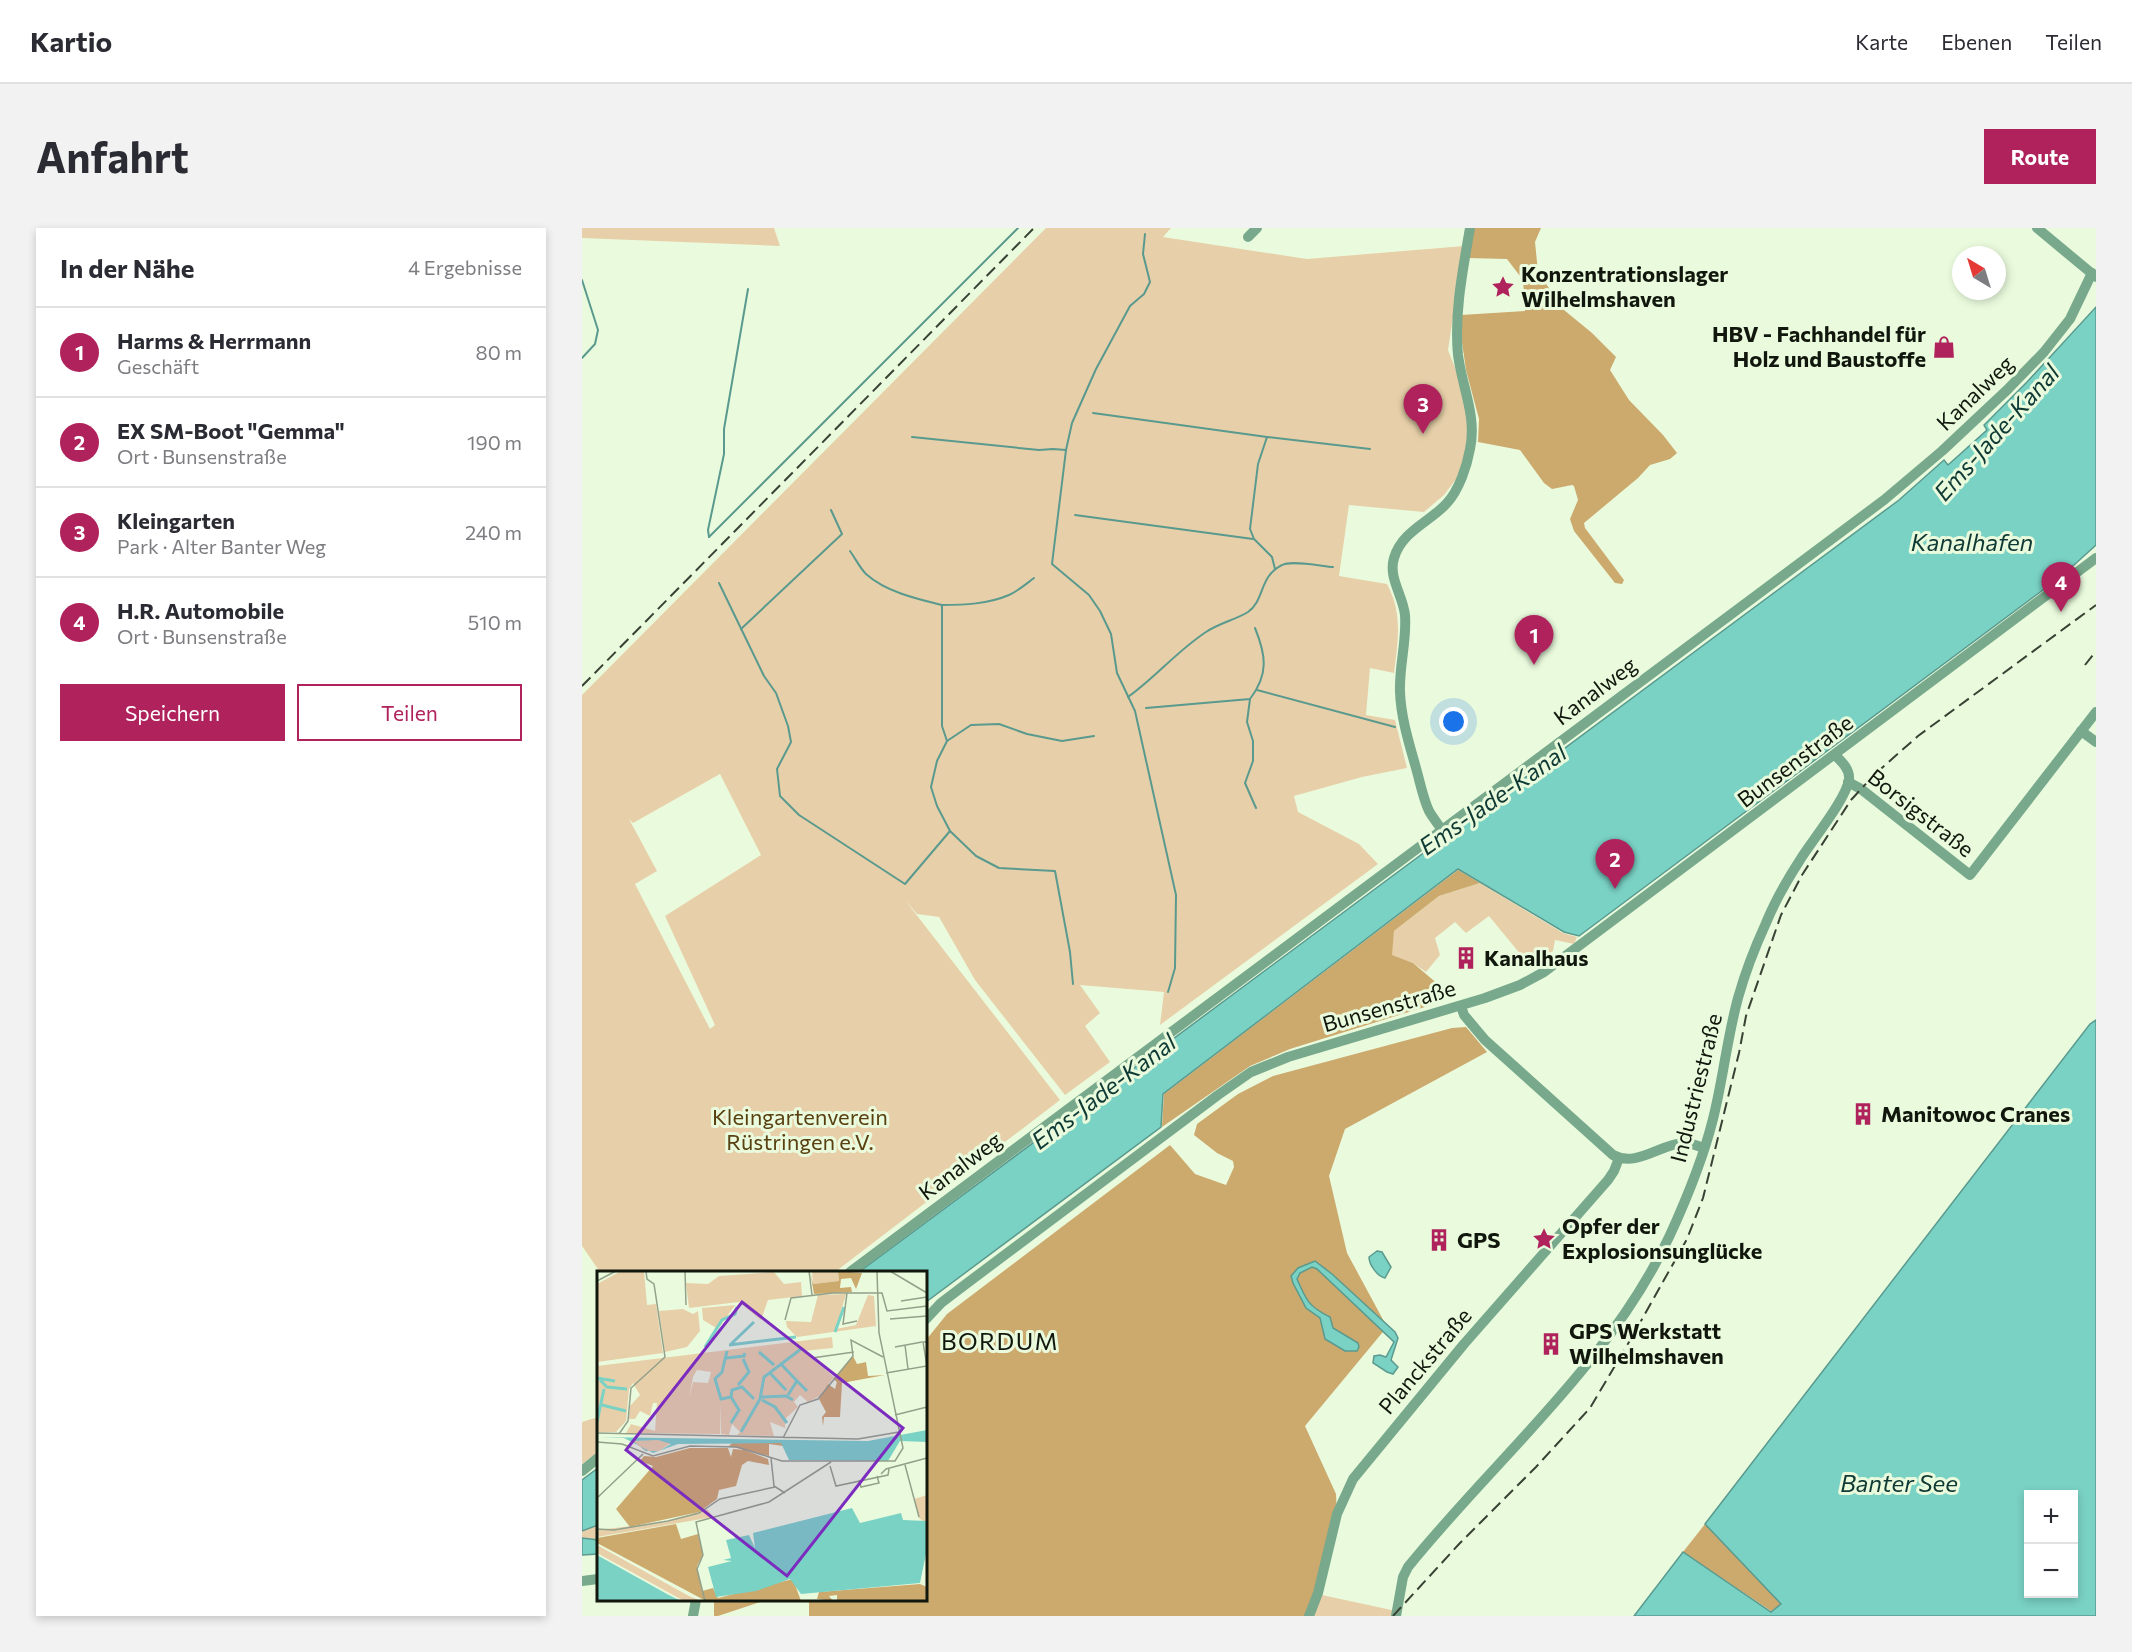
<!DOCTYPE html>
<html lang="de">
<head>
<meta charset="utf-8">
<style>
	body { margin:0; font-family:Commissioner,sans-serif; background:#f2f2f3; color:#2b2b33 }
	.controls { position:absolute; right:18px; bottom:18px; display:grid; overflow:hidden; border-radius:0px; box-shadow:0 3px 9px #0003 }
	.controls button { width:54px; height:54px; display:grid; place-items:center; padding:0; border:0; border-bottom:2px solid #e1e1e2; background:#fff; color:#2b2b33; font:30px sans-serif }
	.compass { position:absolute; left:1370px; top:18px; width:54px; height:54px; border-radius:50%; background:#fff; box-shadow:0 3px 9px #0003; rotate:322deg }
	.you { position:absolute; left:872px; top:494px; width:21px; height:21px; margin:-15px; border:4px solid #fff; border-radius:50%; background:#1a73e8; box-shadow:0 0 0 9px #1a73e833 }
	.badge { display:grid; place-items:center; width:39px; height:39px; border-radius:50%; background:#af225c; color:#fff; font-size:20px; font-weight:700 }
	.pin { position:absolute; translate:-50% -50px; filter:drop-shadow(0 2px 3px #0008) }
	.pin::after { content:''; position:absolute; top:32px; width:21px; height:18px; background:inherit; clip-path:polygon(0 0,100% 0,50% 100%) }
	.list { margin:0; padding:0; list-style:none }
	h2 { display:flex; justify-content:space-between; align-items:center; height:78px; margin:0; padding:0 24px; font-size:26px }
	h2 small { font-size:20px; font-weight:400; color:#7c7c81 }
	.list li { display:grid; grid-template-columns:39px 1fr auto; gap:18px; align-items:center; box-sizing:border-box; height:90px; padding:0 24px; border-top:2px solid #e1e1e2 }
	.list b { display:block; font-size:22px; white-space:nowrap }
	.list p { margin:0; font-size:20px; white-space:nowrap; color:#7c7c81 }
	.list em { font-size:20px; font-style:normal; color:#7c7c81 }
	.actions { display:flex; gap:12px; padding:18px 24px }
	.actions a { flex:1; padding:14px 0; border:2px solid #af225c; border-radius:0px; text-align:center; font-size:21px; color:#af225c }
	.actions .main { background:#af225c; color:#fff }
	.map { position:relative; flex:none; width:1514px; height:1388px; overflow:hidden; border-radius:0px }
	header { display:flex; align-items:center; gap:36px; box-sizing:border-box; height:84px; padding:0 30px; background:#fff; border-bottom:2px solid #e1e1e2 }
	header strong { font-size:28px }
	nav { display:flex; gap:33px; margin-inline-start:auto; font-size:21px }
	.intro { display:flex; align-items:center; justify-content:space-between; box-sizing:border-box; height:144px; padding:0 36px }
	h1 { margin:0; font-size:42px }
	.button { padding:15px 27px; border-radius:0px; background:#af225c; color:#fff; font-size:21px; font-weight:700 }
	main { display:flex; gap:36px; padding:0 36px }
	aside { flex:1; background:#fff; border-radius:0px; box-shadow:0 3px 9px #0003 }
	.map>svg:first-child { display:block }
	.green { fill:#e7d0a9; fill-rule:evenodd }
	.forest { fill:#cca96d }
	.water { fill:#7ad2c5; stroke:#5a9a8e; stroke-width:1.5; fill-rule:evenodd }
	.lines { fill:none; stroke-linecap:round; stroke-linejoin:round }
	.stream { stroke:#5a9a8e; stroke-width:2 }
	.minor { stroke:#79a98c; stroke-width:10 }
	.rail { stroke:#394134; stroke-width:2; stroke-dasharray:12 6; stroke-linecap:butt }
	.labels { text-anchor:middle; stroke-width:6; stroke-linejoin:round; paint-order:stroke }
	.poi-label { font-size:22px; font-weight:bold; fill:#11170d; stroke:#eafbdd; text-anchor:start }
	.street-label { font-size:22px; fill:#11170d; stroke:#eafbdd }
	.park-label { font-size:22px; fill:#594011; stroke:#eafbdd }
	.water-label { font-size:24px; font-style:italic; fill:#0f3934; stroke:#eafbdd }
	.neighbourhood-label { font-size:24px; letter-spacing:1.5px; fill:#11170d; stroke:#eafbdd }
	.inset-river { fill:none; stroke:#7ad2c5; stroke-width:3 }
	.inset-road { fill:none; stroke:#93a08a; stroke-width:1.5 }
	.view { fill:#7b2cbf; fill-opacity:0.15; stroke:#7b2cbf; stroke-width:3 }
	.inset-edge { fill:none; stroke:#11170d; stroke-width:3 }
</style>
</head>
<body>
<header>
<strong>Kartio</strong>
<nav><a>Karte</a><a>Ebenen</a><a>Teilen</a></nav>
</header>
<div class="intro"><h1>Anfahrt</h1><a class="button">Route</a></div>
<main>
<aside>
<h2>In der Nähe<small>4 Ergebnisse</small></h2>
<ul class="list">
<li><span class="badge">1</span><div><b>Harms &amp; Herrmann</b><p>Geschäft</p></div><em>80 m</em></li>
<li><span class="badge">2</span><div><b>EX SM-Boot &quot;Gemma&quot;</b><p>Ort · Bunsenstraße</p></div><em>190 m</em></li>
<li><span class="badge">3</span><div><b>Kleingarten</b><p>Park · Alter Banter Weg</p></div><em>240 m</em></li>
<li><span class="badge">4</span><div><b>H.R. Automobile</b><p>Ort · Bunsenstraße</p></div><em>510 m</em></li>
</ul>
<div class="actions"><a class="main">Speichern</a><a>Teilen</a></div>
</aside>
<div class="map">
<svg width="1514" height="1388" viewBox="0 0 1514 1388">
	<rect width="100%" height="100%" fill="#eafbdd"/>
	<g class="green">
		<polygon points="0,0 192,0 198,18 0,10"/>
		<path d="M464,0H589L581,9L725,31L882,18L866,122L879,155L887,191V220L878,246L862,267L842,284L767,277L757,348L805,356C821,386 816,412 812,445L788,440L784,487L813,492L825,540L780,549L712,568L716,584L777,616L796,636L578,797L582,764L498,757L518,785L503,798L528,834L483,867L393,752L357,689L335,686L323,672L478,872L253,1044H18L0,1018V467ZM138,546L179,627L83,688L133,797L128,801L53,656L75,643L47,591L51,595Z"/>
		<polygon points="898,655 981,705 995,709 992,716 973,712 971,723 949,739 907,688 884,705 873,694 853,710 858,727 844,744 831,735 809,727 812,703 857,668"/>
		<polygon points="16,1189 16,1224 0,1236 0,1194"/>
		<polygon points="16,1297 16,1312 0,1310 0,1303"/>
		<polygon points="740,1367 814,1383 812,1388 731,1388"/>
	</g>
	<g class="forest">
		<polygon points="889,0 959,0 953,14 956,44 982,82 1010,105 1034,129 1028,142 1047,172 1081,207 1095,225 1088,231 1068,237 1056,250 1002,295 1003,300 1042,352 1040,356 1033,355 992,303 988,291 996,272 992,258 990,257 970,261 962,255 938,222 896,214 897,191 884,142 878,100 879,87 943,83 941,52 925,31 885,30"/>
		<polygon points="876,642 898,655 857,668 812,703 810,727 831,735 864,763 862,773 708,821 668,838 580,899 582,866"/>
		<polygon points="884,799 905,824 763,901 747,948 765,1025 805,1099 723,1198 754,1266 755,1289 724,1388 227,1388 227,1372 344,1372 344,1112 365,1086 588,917 613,946 644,957 652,939 651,933 635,925 612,907 615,896 656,866 691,848 870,800"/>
		<polygon points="1123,1296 1199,1376 1189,1383 1101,1324"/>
		<polygon points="132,1372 184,1372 136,1388 132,1388"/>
	</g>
	<g class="water">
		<polygon points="1514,79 1514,317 1481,347 997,708 982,704 876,641 581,866 579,899 344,1074 344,1044 277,1044 1317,272 1362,232 1366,237 1405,202 1402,197 1445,154"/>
		<path d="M1514,792V1388H1052L1101,1324L1189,1384L1199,1376L1123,1296L1508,796ZM1446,1266H1492V1366H1446Z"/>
		<path d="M795,1023L800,1024L809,1039L803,1050C796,1049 787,1037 787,1029Z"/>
		<path d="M733,1033L750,1046L813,1104L816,1110L809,1132L816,1139L811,1146L805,1144L791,1135L792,1128L798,1127L804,1129L812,1114L735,1041L730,1039L718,1045L715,1051C724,1072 727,1079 748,1089L751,1100L776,1115L777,1119L775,1123H763L743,1111L738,1090L724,1080L711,1055L709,1048L716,1040Z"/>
		<polygon points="16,1240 16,1297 0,1303 0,1252"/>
		<polygon points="0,1310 16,1312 16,1326 0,1327"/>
	</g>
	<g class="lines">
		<g class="stream">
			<polyline points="563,6 561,26 568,54 562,66 548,78 514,141 490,195 484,222 470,336 507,367 518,383 529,406 535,445 553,483 594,667 593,740 586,764"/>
			<polyline points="0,52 16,102 13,116 0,130"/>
			<polyline points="511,185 685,209"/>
			<polyline points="330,209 457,222 471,221 484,222"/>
			<polyline points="493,287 671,311"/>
			<polyline points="127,309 436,0"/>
			<polyline points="127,309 126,302 142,226 142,201 166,61"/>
			<path d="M268,323C273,330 278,340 284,346C304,364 335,371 360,377V498L365,513"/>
			<polyline points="693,341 690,329 672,311 668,301 676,236 685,209 788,221"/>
			<polyline points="137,355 182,448 194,465 206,498 209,514 195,541 198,568 217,587 323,656 368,603 394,628 417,640 473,643 488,724 491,756"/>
			<path d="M360,377C382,377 406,376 427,367C436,363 444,356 452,350"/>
			<polyline points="159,401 260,306 249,282"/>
			<polyline points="675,462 813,499"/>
			<path d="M546,469C574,449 595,423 624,404C637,395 653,392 666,384C683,372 677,348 700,337C709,332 739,338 751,339"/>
			<polyline points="668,471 665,494 671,513 671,533 663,555 674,580"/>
			<path d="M564,480L668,471C687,446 684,427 673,400"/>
			<polyline points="368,603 355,578 349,559 355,533 365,513 389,497 417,496 445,506 480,513 512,508"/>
		</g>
		<g class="minor">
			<polyline points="1455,0 1514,49"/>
			<polyline points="666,9 675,0"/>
			<polyline points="1499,503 1514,514"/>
			<polyline points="1266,554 1279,561 1388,647 1514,484"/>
			<path d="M860,602C856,596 851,590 847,583C841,570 838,554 834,540C827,515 819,490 818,464C817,438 825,413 823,387C821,367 806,350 812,330C820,303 848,294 865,275C877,262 885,238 888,221C895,188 880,159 876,127C872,85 881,41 888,0"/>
			<path d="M879,778L882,787L903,812L1031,927C1055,940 1079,915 1103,915C1109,915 1116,918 1122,920"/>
			<polyline points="268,1044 1302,272 1360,223 1425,162 1462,124 1488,91 1510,45"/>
			<polyline points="344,1091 359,1075 384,1056 636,867 669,844 706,829 903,770 938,757 962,744 1514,330"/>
			<polyline points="0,1243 16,1230"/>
			<polyline points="0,1353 16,1351"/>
			<polyline points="111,1388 114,1372"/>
			<polyline points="727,1388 736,1365 755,1286 771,1251 882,1116 1026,952 1032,943 1037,930"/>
			<path d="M814,1388L821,1349L826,1339C914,1230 1028,1136 1088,1007C1105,970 1121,931 1131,891C1141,852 1145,810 1156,770C1163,745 1173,719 1184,695C1193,673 1205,652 1218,632C1229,614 1265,570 1267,551C1268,541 1259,533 1253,527"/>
		</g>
		<g class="rail">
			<polyline points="1503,437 1514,423"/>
			<polyline points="0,458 452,0"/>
			<polyline points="811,1388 878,1315 954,1239 1008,1180 1050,1109 1105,1011 1121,970 1157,825 1164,788 1199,687 1220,647 1269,572 1292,547 1336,508 1514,377"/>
		</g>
	</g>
	<defs>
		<g id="sight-bare" transform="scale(1.8)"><path d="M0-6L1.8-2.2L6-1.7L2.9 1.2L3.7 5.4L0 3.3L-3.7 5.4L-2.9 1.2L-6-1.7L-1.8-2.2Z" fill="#af225c" stroke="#eafbdd" stroke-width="2.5" paint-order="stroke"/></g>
		<g id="shop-bare" transform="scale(1.8)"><path d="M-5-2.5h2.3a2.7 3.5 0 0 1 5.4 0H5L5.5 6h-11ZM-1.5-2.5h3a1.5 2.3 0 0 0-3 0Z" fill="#af225c" stroke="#eafbdd" stroke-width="2.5" paint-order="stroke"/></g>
		<g id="building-bare" transform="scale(1.8)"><path d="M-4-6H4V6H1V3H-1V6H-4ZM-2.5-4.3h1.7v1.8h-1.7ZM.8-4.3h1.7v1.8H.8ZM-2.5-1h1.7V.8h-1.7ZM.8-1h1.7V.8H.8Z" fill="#af225c" stroke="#eafbdd" stroke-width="2.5" paint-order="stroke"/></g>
	</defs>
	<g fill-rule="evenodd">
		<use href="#sight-bare" x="921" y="59"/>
		<use href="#shop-bare" x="1362" y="119"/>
		<use href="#building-bare" x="884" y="730"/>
		<use href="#building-bare" x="1281" y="886"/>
		<use href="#sight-bare" x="962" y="1011"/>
		<use href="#building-bare" x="857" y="1012"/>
		<use href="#building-bare" x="969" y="1116"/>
	</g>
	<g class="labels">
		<g class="poi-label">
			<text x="939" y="54">Konzentrationslager<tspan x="939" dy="25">Wilhelmshaven</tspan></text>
			<text x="1344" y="114" text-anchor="end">HBV - Fachhandel für<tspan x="1344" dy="25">Holz und Baustoffe</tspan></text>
			<text x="902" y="738">Kanalhaus</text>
			<text x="1299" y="894">Manitowoc Cranes</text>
			<text x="980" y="1006">Opfer der<tspan x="980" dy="25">Explosionsunglücke</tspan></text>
			<text x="875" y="1020">GPS</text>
			<text x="987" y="1111">GPS Werkstatt<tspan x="987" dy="25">Wilhelmshaven</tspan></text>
		</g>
		<g class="street-label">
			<text transform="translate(1393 165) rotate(-44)" y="8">Kanalweg</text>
			<text transform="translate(1013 463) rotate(-37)" y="8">Kanalweg</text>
			<text transform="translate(1213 533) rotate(-37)" y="8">Bunsenstraße</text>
			<text transform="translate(1339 585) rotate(38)" y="8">Borsigstraße</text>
			<text transform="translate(807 778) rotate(-16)" y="8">Bunsenstraße</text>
			<text transform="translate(1114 860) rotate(-76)" y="8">Industriestraße</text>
			<text transform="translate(378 938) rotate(-37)" y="8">Kanalweg</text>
			<text transform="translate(843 1133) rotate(-50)" y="8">Planckstraße</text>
		</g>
		<g class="park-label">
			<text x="218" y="897">Kleingartenverein<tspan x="218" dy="25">Rüstringen e.V.</tspan></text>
		</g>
		<g class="water-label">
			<text transform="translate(1415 205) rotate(-48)" y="8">Ems-Jade-Kanal</text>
			<text x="1390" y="323">Kanalhafen</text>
			<text transform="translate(911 572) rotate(-35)" y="8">Ems-Jade-Kanal</text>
			<text transform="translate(522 864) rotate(-37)" y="8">Ems-Jade-Kanal</text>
			<text x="1317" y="1264">Banter See</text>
		</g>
		<g class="neighbourhood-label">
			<text x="418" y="1122">BORDUM</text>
		</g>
	</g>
	<g transform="translate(15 1043)">
		<rect width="330" height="330" fill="#eafbdd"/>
		<path d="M24,0H47L50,34L59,33L66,82L0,91V13ZM215,0H241L242,10L216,13ZM177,1L187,13L204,11L205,25L171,29L164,49L142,31L92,37L89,12L111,13L122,5ZM249,23L239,58L259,54L271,24L277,25L279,55L200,66L190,56L189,50L214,51L221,24ZM138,34L121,58L106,49L105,37ZM86,38L96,43L101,40L103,60L90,76L68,81L62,40ZM235,66L236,77L206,80L237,106L223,125L211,131L203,124L197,131L201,136L188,148V157L173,151L177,165L140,164L143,161L135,153L132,164L124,163L123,132V163L29,162L34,153L58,160L60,132H56L53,145L43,140L38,148H32L33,135L43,124L36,112L32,118L29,150L19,161H0V95ZM100,99L114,101L111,112L96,111L92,127L96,106ZM52,169H62L74,172L62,180H48L36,170ZM330,224V250L327,251L322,247L317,228ZM110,238L116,246L0,266V259L70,251ZM0,274L92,325L104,330H87L0,282Z" fill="#e7d0a9" fill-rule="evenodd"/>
		<path d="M213,0L216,13L242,10L241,0L265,2L259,18L254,7L244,8L243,17L254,16L255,21L217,23ZM256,85L260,93L269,91L271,105L288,104L245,112L243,146H227L226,155L225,146L229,141L222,128L231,113L238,118L240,111L236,108ZM135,172H185L186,175L172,173V185L132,175ZM93,177H131L134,186L136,178L148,179L171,188L172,194L151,190L145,194L139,215L122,219L120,228L102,241L33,256L19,238L56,195L43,190L47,185L59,186ZM79,253L84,268L101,263L106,284L100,295L105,320L116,317L121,327L196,308L204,330H109L0,272V267ZM323,313L330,316V330H240V324L232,325L236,330L220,328L222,321Z" fill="#cca96d"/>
		<path d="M330,159V171L303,170L291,190L192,189L184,172L81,173L56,182L27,167L0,166L271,170ZM61,169L74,173L62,180H49L36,170ZM255,237L263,252L304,242L306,249L330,250V278L323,312L204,323L193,308L159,320L119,326L111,296L135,290L126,289L134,287L129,269L152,264L158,277L156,262ZM0,284L70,323L84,330H0Z" fill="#7ad2c5" fill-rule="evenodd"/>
		<path class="inset-river" d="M238,61L247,36M134,73L157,51M132,74L199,66M108,76L125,49L138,43L140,36M130,80L125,101L118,108L124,128L134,126L142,139L134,152M162,81L177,94M129,87L147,85L148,82M184,93L200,110M173,102L189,119M0,107L18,110M3,109L10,116L30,118M141,114L152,101L146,88M191,124L200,110L210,120M134,126L135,119L145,116L157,128M164,126L189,125L196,129M165,129L178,136L190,152M5,134L29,140M0,151L7,118M144,161L163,128L167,106L204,78"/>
		<path class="inset-road" d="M88,0L89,34M212,0L215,24M293,0L330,22M0,10L19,0M250,22L246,53L260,50M304,30L330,26M293,48L330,45M188,49L194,27L236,22H285L290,40L330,35M308,74L311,98M298,76L325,71M215,87L257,81M289,102L330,95L326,71H330M298,144L330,136M0,162L261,168L302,161M22,163L31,150L34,117L68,86L57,13L50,8L49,0M186,167L203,134L221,128L256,85L254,69L286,86M0,171L25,173L56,185L93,175L140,176L185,190H298L306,177L282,62L280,0M174,187L177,215L188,222M308,194L322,246M233,195L239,215L291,204L292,198M284,203L289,198L330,187M262,209L264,216L282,212L280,205M0,227L46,183M0,258L17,259L71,250L102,242L123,228L178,216M108,330L100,298L106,284L99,251L172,231L234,191"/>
		<path class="view" d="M145,31L306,157L190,305L29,179Z"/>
		<rect width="330" height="330" class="inset-edge"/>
	</g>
</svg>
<div class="controls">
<button>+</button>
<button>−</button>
</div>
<svg class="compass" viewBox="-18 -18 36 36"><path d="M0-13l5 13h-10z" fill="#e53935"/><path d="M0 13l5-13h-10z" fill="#7c7c81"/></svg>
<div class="you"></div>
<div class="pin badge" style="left:952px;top:437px">1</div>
<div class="pin badge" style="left:1033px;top:661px">2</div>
<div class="pin badge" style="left:841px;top:206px">3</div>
<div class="pin badge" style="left:1479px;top:384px">4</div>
</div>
</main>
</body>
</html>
